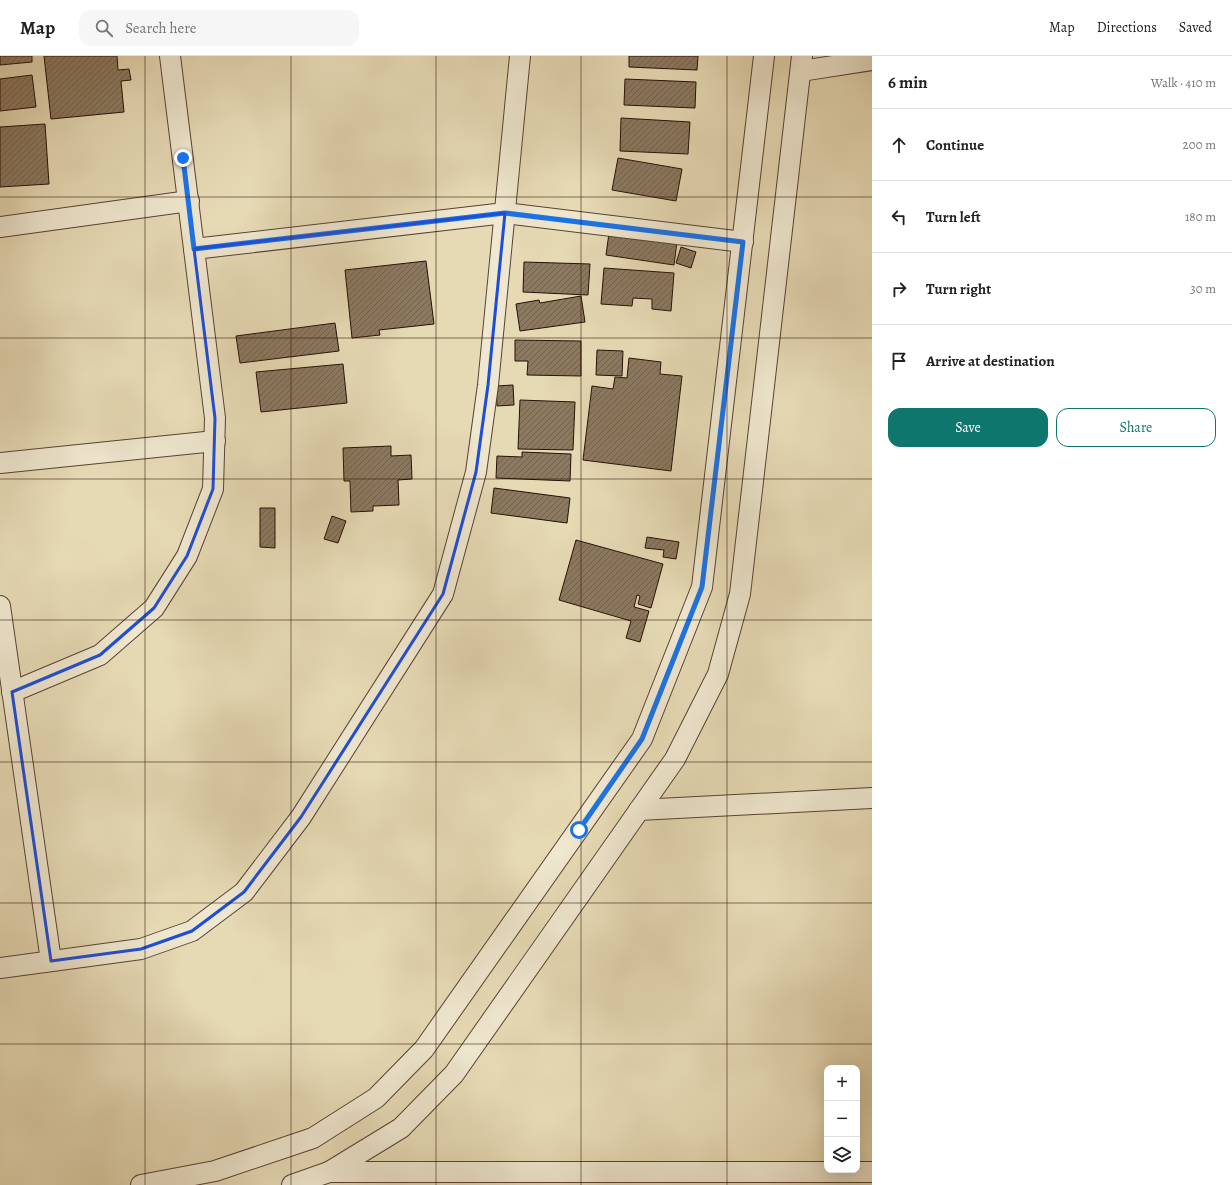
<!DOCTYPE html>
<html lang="en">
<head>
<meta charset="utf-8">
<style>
	body { margin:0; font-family:Alegreya,serif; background:#f6f6f6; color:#202124 }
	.controls { position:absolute; right:12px; bottom:12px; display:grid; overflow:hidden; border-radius:8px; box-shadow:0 4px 16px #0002 }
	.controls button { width:36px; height:36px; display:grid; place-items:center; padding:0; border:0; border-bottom:1px solid #e0e0e0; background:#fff; color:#202124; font:20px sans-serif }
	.stop { position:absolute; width:12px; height:12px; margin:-9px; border:3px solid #1a73e8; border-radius:50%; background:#fff }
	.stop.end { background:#1a73e8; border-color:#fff; box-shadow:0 1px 4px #0008 }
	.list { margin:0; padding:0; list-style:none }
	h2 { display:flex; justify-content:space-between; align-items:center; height:52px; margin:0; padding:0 16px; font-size:17px }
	h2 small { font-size:13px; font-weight:400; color:#757577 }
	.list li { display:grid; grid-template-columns:26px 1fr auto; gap:12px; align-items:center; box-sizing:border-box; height:72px; padding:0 16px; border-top:1px solid #e0e0e0 }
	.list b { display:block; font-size:15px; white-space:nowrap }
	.list em { font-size:13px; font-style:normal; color:#757577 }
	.actions { display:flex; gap:8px; padding:12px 16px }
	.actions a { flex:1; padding:9px 0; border:1px solid #0f766e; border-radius:12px; text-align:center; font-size:14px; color:#0f766e }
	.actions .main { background:#0f766e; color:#fff }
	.icon { flex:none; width:22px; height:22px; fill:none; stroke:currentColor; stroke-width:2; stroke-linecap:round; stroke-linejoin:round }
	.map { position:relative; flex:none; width:872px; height:1129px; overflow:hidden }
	header { display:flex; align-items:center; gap:24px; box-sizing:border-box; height:56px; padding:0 20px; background:#fff; border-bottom:1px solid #e0e0e0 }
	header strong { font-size:19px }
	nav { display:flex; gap:22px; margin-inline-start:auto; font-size:14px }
	.search { width:280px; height:36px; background:#f6f6f6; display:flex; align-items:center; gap:10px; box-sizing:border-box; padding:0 14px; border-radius:12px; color:#757577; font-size:15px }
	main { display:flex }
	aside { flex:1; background:#fff }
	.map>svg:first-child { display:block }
	.building { fill:url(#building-hatch); stroke:#280f05 }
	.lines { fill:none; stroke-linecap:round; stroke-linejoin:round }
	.minor-casing { stroke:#584231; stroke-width:22 }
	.minor { stroke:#efe7cf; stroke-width:20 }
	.route { stroke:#1a73e8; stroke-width:5 }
	.marked { fill:none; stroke:#1d4ed8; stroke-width:3; stroke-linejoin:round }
	.grid { fill:none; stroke:#280f05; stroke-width:1; stroke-opacity:0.55 }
</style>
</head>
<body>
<header>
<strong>Map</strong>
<div class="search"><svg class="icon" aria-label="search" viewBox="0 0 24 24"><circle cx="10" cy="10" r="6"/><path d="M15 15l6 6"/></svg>Search here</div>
<nav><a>Map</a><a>Directions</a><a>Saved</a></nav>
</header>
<main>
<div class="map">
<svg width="872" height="1129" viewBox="0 0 872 1129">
	<defs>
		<pattern id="building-hatch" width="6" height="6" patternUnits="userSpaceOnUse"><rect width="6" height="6" fill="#8b7961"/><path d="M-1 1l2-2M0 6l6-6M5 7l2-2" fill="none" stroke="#72624e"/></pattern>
	</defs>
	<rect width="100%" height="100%" fill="#e6dab5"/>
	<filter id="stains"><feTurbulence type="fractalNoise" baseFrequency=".005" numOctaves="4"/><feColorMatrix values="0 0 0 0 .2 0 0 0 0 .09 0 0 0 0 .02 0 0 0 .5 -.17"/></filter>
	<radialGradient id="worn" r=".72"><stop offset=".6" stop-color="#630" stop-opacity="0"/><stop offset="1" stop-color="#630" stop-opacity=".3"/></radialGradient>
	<g class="building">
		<polygon points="0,0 32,0 32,6 0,9"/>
		<polygon points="44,0 117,0 118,14 129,13 131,24 121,25 124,56 51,63"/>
		<polygon points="629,0 698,0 697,14 629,11"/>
		<polygon points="32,19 36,51 0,55 0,23"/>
		<polygon points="625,23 696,26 695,52 624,49"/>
		<polygon points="621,62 690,66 688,98 620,95"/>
		<polygon points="45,68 49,128 0,131 0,71"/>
		<polygon points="618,102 682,113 676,145 612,134"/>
		<polygon points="609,177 677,186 674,209 606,199"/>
		<polygon points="681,191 696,196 691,212 676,207"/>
		<polygon points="426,205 434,268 379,274 380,279 352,282 345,214"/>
		<polygon points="524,206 590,208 588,239 523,236"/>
		<polygon points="604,212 674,217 671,255 652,253 652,243 633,242 632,250 601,248"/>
		<polygon points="581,240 585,266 520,275 516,248 539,244 540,247"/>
		<polygon points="335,267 339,295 240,307 236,280"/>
		<polygon points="515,284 581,285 581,320 527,319 528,305 515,305"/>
		<polygon points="597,294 623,295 622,320 596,319"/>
		<polygon points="629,302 661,306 660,318 682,320 671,415 583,404 592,330 613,333 615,321 627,322"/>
		<polygon points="343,308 347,347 261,356 256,316"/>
		<polygon points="513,329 514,349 497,350 496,330"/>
		<polygon points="520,344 575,346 573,394 518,393"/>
		<polygon points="391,390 391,400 411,399 412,423 398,424 399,449 373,450 373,455 351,456 350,425 344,425 343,392"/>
		<polygon points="522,396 571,398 570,425 496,422 497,400 522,401"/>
		<polygon points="494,432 570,442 567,467 491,457"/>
		<polygon points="260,452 275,452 275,492 260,491"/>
		<polygon points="332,460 346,465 338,487 324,483"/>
		<polygon points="647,481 679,486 676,503 663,501 664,494 645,492"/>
		<polygon points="576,484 663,508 651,552 638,548 640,540 637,539 634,551 649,555 640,586 626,582 631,565 559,544"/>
	</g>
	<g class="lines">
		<g class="minor-casing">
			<g id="minor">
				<polyline points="801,15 872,4"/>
				<polyline points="0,171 189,145"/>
				<polyline points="194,193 505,157 743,186"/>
				<polyline points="0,407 215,385"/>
				<polyline points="0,550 51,905"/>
				<polyline points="12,636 100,599 154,552 187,500 213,433 215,362 170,0"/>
				<polyline points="639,754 872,742"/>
				<polyline points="0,912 141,893 192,875 244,836 301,761 443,538 476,416 488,329 520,0"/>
				<polyline points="329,1116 872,1116"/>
				<polyline points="141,1129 215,1115 313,1082 376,1042 424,993 642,683 702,531 764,0"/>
				<polyline points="292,1129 329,1116 401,1072 454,1018 675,703 718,618 740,538 802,0"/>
			</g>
		</g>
		<use href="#minor" class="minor"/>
	</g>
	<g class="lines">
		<polyline class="route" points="183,102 194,193 505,157 743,186 702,531 642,683 579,774"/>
	</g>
	<path class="marked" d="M505,157L488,329L476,416L443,538L301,761L244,836L192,875L141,893L51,905L12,636L100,599L154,552L187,500L213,433L215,362L194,193Z"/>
	<path class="grid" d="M145,0V1129M291,0V1129M436,0V1129M581,0V1129M727,0V1129M0,141H872M0,282H872M0,423H872M0,564H872M0,706H872M0,847H872M0,988H872"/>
	<rect width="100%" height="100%" filter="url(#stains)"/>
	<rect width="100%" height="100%" fill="url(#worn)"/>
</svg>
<div class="controls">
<button>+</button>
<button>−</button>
<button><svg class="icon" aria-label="layers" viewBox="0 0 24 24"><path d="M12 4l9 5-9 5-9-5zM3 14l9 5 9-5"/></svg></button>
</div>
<div class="stop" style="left:579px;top:774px"></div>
<div class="stop end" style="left:183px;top:102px"></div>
</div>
<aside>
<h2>6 min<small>Walk · 410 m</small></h2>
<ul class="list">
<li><svg class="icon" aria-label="ahead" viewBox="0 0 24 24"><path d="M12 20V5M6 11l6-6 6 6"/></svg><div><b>Continue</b></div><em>200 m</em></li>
<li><svg class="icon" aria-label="left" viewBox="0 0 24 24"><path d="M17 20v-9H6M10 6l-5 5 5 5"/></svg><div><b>Turn left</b></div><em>180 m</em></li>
<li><svg class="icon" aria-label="right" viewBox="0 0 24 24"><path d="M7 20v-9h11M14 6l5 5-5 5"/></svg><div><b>Turn right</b></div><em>30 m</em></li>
<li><svg class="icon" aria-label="arrive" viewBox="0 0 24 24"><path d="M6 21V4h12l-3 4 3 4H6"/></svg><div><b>Arrive at destination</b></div></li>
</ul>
<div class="actions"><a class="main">Save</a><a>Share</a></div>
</aside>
</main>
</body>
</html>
